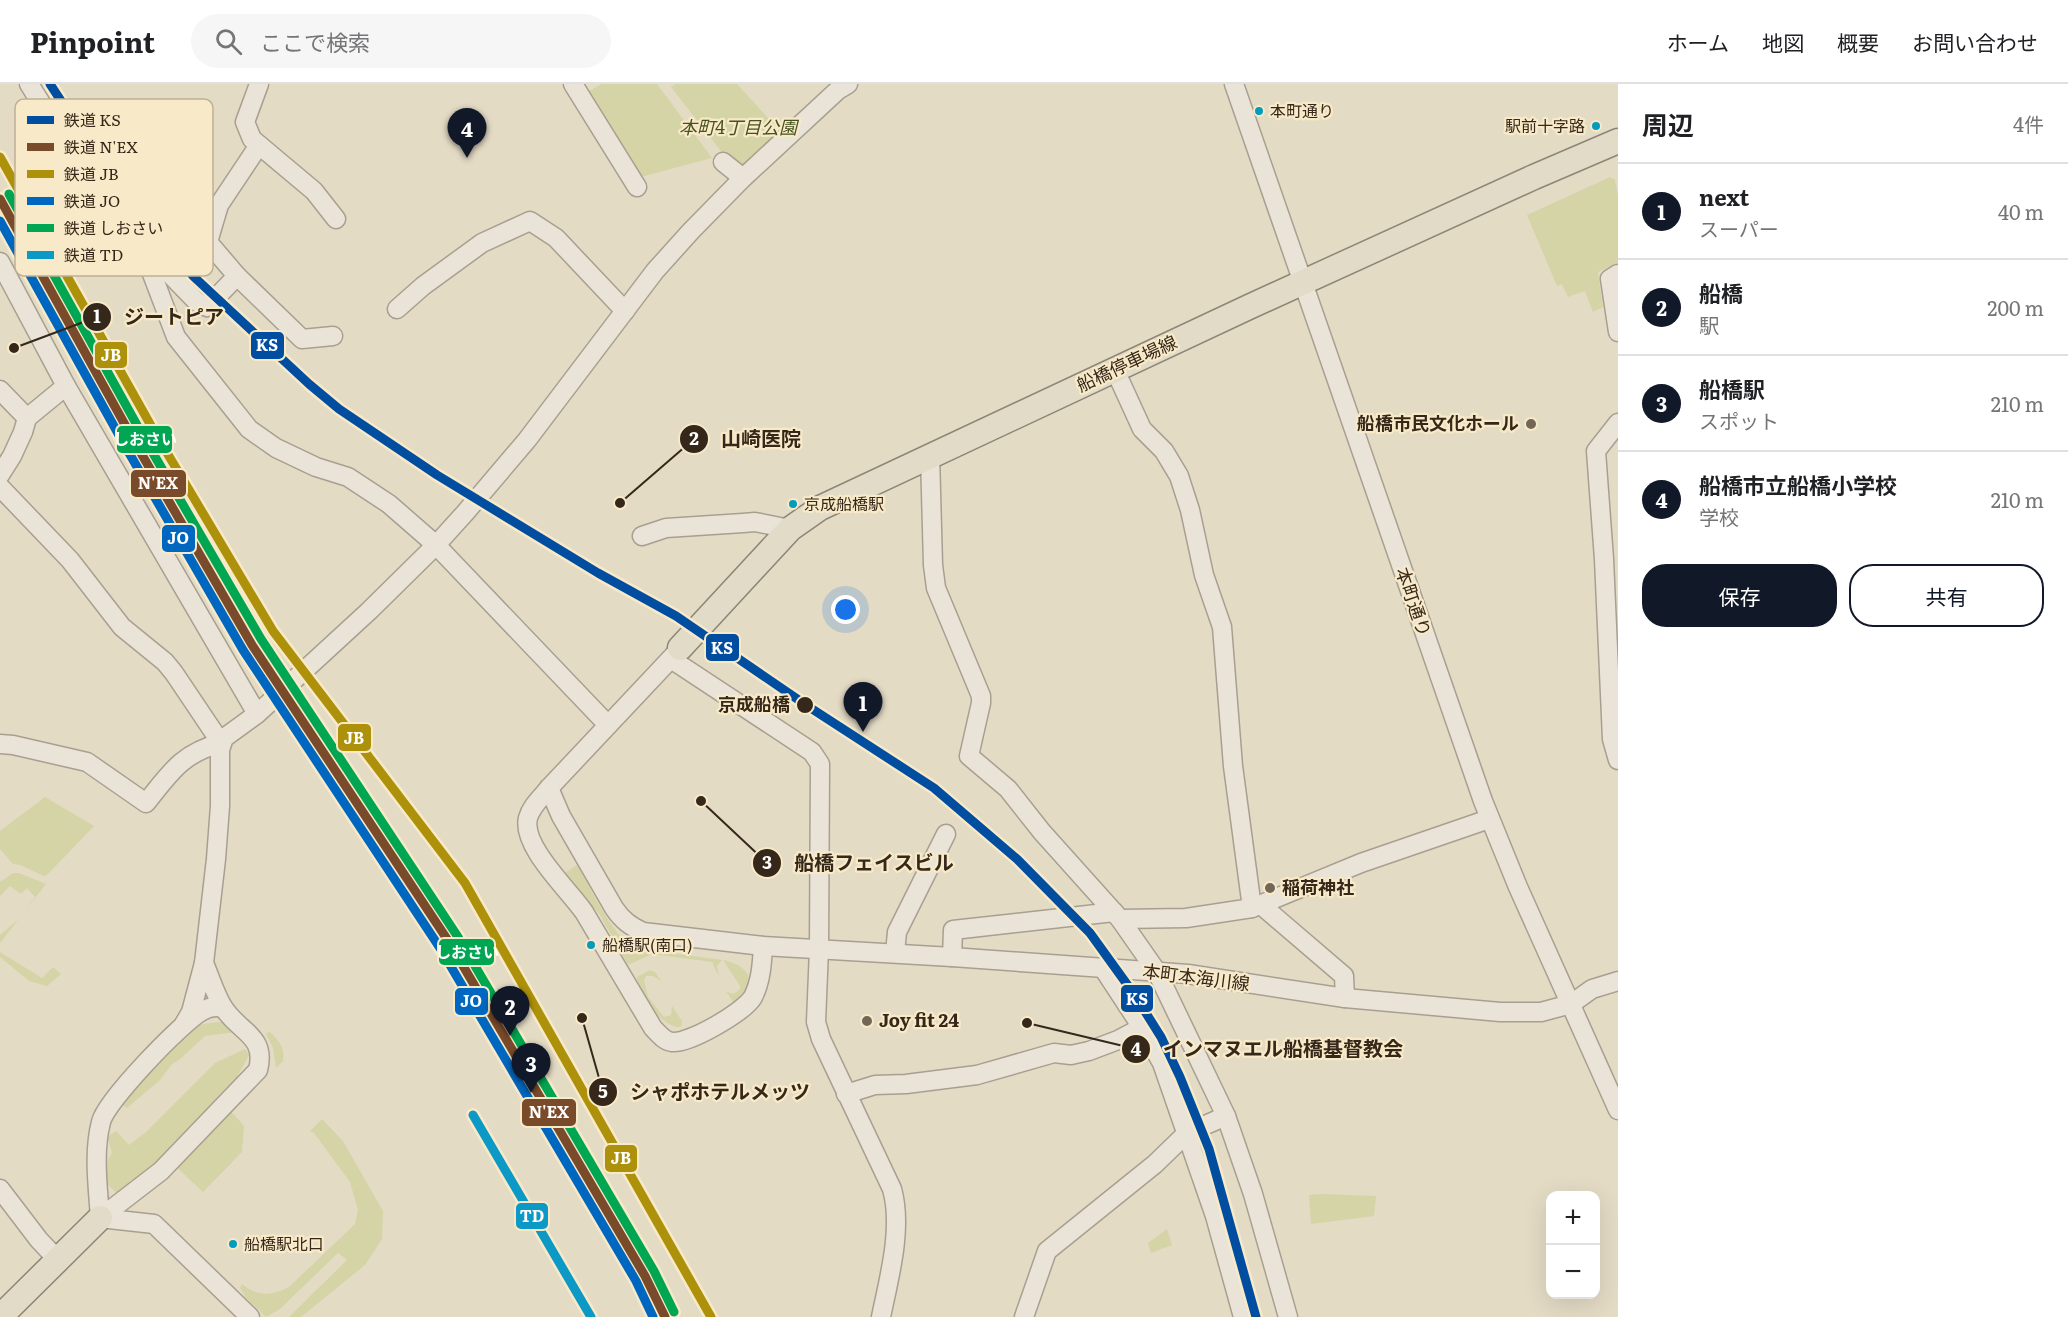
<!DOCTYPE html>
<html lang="ja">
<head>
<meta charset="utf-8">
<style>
	body { margin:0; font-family:Literata,"Noto Sans JP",serif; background:#f6f6f6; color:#202124 }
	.controls { position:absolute; right:18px; bottom:18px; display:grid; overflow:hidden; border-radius:12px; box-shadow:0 6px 24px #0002 }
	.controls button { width:54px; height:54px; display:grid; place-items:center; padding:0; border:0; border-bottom:2px solid #e0e0e0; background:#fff; color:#202124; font:30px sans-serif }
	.you { position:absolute; left:846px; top:526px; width:21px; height:21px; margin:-15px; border:4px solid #fff; border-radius:50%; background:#1a73e8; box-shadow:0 0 0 9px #1a73e833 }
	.badge { display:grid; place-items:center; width:39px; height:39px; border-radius:50%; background:#111827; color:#fff; font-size:20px; font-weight:700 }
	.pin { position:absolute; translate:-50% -50px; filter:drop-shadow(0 2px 3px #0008) }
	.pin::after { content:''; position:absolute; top:32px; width:21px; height:18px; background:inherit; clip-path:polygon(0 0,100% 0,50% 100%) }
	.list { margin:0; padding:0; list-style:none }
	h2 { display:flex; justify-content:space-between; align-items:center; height:78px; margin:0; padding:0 24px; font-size:26px }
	h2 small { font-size:20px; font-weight:400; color:#757577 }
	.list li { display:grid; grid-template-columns:39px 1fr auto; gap:18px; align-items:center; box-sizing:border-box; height:96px; padding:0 24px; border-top:2px solid #e0e0e0 }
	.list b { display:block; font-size:22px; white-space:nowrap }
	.list p { margin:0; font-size:20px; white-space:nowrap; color:#757577 }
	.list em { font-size:20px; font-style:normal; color:#757577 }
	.actions { display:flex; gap:12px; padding:18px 24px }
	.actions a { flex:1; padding:14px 0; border:2px solid #111827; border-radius:24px; text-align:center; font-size:21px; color:#111827 }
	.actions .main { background:#111827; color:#fff }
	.icon { flex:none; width:33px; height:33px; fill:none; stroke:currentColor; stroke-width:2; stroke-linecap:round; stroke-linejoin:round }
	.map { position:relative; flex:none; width:1618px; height:1233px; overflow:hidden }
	header { display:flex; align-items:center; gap:36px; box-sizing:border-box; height:84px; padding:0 30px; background:#fff; border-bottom:2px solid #e0e0e0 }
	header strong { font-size:28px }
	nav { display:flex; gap:33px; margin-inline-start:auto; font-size:21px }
	.search { width:420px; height:54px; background:#f6f6f6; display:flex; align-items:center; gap:15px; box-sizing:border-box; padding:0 21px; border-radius:33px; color:#757577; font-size:22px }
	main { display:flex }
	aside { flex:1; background:#fff }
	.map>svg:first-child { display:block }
	.green { fill:#d4d4a6 }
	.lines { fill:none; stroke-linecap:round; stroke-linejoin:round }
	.minor-casing { stroke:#a89f90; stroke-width:21 }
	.major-casing { stroke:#8d8576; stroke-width:27 }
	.minor { stroke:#eae4d8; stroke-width:18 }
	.major { stroke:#e2dbc8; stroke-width:24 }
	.rail-1-casing { stroke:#f8eac8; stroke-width:14 }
	.rail-2-casing { stroke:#f8eac8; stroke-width:14 }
	.rail-3-casing { stroke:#f8eac8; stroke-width:14 }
	.rail-4-casing { stroke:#f8eac8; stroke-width:14 }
	.rail-5-casing { stroke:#f8eac8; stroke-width:14 }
	.rail-6-casing { stroke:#f8eac8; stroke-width:14 }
	.rail-1 { stroke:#014ea0; stroke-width:9 }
	.rail-2 { stroke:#7a4b2a; stroke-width:9 }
	.rail-3 { stroke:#ae910a; stroke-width:9 }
	.rail-4 { stroke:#0067c0; stroke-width:9 }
	.rail-5 { stroke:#00a651; stroke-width:9 }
	.rail-6 { stroke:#0d99c6; stroke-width:9 }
	.bus-dot { fill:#059cbc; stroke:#f8eac8; stroke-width:2 }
	.poi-dot { fill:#726655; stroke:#f8eac8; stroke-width:2 }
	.stop-dot { fill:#352719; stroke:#f8eac8; stroke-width:2 }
	.labels { text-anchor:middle; stroke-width:4.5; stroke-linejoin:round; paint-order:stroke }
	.bus-label { font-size:16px; fill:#352719; stroke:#f8eac8; text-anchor:start }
	.park-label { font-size:18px; font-style:italic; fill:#46531e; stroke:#f8eac8 }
	.street-label { font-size:18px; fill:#352719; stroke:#f8eac8 }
	.poi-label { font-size:18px; font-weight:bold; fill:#352719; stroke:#f8eac8; text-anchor:start }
	.stop-label { font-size:18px; font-weight:bold; fill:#352719; stroke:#f8eac8; text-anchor:end }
	.key { fill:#f8eac8; stroke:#beb094; stroke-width:1.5 }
	.key-label { font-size:16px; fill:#352719 }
	.leader { fill:none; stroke:#352719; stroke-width:2 }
	.callout-dot { fill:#352719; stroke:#f8eac8; stroke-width:2 }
	.mark-label { font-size:18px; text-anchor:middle; font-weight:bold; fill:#fff }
	.callout-label { font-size:20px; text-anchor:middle; font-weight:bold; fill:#352719; stroke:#f8eac8; stroke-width:4.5; stroke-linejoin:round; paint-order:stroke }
	.line-badge { stroke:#f8eac8; stroke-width:2 }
	.badge-label { font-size:16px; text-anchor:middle; font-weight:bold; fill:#fff }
</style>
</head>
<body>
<header>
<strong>Pinpoint</strong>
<div class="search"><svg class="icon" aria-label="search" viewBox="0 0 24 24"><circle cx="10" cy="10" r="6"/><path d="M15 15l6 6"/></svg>ここで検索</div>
<nav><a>ホーム</a><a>地図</a><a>概要</a><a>お問い合わせ</a></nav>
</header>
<main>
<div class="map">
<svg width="1618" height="1233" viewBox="0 0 1618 1233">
	<rect width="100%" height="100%" fill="#e4dbc5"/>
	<g class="green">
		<polygon points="602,0 657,0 712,74 637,94 589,7"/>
		<polygon points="675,0 737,0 780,47 738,89 671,3"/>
		<polygon points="1610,93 1615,96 1618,112 1618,179 1598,188 1603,223 1593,228 1585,207 1568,213 1562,200 1557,202 1527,131"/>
		<polygon points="45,713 94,742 47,791 44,792 20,781 13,780 0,765 0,747"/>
		<path d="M577,781C591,804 611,850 634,864L722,876L717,882L719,893L712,878L652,870L628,881L600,831L562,791Z"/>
		<polygon points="13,789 19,789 46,800 0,859 0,851 19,835 35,813 27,804 21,810 10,802 0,812 0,798"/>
		<polygon points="0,868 42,894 53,883 61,890 47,902 29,897 0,873"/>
		<path d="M723,876C751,882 758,898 735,919L733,918L726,907C732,911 735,910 740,905V902Z"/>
		<path d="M650,886L655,888L661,897L653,892H646L644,896L648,913L664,933L671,931L672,922L682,937L681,943C663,946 637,908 637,893Z"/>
		<polygon points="227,937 237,948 205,952 179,976 172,980 160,996 127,1024 119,1019 188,945 203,940"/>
		<path d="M269,947C279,957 285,963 283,977L276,984L273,964L266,950Z"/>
		<polygon points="245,965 249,971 236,995 139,1098 130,1096 130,1105 120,1113 99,1091 112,1069 107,1053 116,1047 129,1061 146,1048 215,979"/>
		<polygon points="220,1015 244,1042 242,1068 203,1108 165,1072"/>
		<path d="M322,1035L343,1057L383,1127L382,1155L365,1181L301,1233H289L347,1176L338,1169L280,1225L266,1233L246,1214L240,1204L242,1200C259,1213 270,1212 289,1203L355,1140L358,1126L350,1098L314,1049L310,1047Z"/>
		<polygon points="1323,1110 1376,1112 1374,1132 1311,1140 1309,1111"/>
		<polygon points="1167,1145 1172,1161 1151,1169 1148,1159"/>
	</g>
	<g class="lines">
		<g class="minor-casing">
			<g id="minor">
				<polyline points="29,0 63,54 146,174 176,253 249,345 276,364 316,383 348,393 389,420 436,461 608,641"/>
				<polyline points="259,0 245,38 252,55 314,107 336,135"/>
				<polyline points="573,0 637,103"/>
				<polyline points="1234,0 1483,717 1518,803 1618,1026"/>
				<polyline points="259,61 219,121 208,158 237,192 302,255 333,252"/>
				<polyline points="723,78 743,94"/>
				<polyline points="0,178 66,302 257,630"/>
				<polyline points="149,185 165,185 197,218 207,223 237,192"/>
				<polyline points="1618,190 1610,195 1618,248"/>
				<polyline points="397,225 423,202 482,159 530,137 556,154 625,227"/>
				<polyline points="1115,286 1142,345 1164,367 1179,392 1190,426 1204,491 1222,543 1233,682 1252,824 1186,834 1120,835"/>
				<polyline points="0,306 27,334"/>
				<polyline points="1618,339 1596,367 1604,475 1612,655 1618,676"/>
				<polyline points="930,371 933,481 936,504 981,612 981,619 969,672 1008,705 1042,748 1120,835 1157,888 1226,1032 1253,1110 1288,1233"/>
				<polyline points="0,391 12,372 23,348 27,334 66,302"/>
				<polyline points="0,403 70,476 122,543 165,578 174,589 221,659"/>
				<polyline points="642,452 666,444 743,439 755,438 790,445"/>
				<path d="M677,568L549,704C542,713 531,722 528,734C521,762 569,806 584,828L653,944C659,950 664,957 672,958C689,960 744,928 753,913C761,897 762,880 763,862"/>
				<path d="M671,575L812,668L820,680L819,865L816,938L821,955L892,1105C903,1144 889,1194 881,1233"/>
				<path d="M0,660L13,661L87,678L146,719C170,689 182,669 221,659"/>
				<path d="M549,704L561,732L614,824C622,836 630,842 643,848L763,862L952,873L1188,890L1345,914L1500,928H1541L1571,920L1592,905L1618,897"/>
				<polyline points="1261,821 1344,892 1345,914"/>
				<polyline points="1252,824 1361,779 1489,735"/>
				<polyline points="895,869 897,848 946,750"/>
				<polyline points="952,873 953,846 1114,828"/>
				<polyline points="1103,884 1141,942 1162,979 1215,1132 1243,1233"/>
				<polyline points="184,940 191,928 204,879 216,775 220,722 220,666 224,654 257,630 369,527 436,461 465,429 527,356 655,187 691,147 743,94 838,6 848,0"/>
				<polyline points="846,1010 875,1001 906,1000 977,991 1054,969 1071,971 1089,967 1118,956 1135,947"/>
				<polyline points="0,1105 39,1156 58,1176"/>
				<path d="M100,1134L161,1087L258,986C267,951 238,948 223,923C215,910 210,893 204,879"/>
				<path d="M100,1134C98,1103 93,1069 101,1038C106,1017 182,938 202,927C209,923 216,922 223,924"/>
				<polyline points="100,1134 154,1140 250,1233"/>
				<polyline points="1024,1233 1047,1167 1155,1080 1187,1049 1226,1032"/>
			</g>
		</g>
		<g class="major-casing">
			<g id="major">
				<polyline points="680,564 790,445 820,424 1251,222 1534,93 1618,57"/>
				<polyline points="0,1233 100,1134"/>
			</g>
		</g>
		<use href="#minor" class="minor"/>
		<use href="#major" class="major"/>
		<g class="rail-1-casing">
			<polyline id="rail-1" points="50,0 101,78 193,192 309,300 339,325 437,391 598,489 676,532 806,621 934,704 1017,775 1090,849 1134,910 1161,953 1180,993 1209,1065 1256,1233"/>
		</g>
		<g class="rail-2-casing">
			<polyline id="rail-2" points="0,115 134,357 252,561 449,858 645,1192 665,1233"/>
		</g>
		<g class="rail-3-casing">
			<polyline id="rail-3" points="0,73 154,347 273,547 465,799 711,1233"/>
		</g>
		<g class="rail-4-casing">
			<polyline id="rail-4" points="0,137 125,362 243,566 440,864 636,1197 653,1233"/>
		</g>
		<g class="rail-5-casing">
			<polyline id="rail-5" points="9,110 143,352 261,555 458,853 654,1187 674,1228"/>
		</g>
		<g class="rail-6-casing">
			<polyline id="rail-6" points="473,1031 591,1233"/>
		</g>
		<use href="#rail-1" class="rail-1"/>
		<use href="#rail-2" class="rail-2"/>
		<use href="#rail-3" class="rail-3"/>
		<use href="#rail-4" class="rail-4"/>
		<use href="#rail-5" class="rail-5"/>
		<use href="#rail-6" class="rail-6"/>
	</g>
	<g class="bus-dot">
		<circle cx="1259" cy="27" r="5"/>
		<circle cx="1596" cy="42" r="5"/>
		<circle cx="793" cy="420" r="5"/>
		<circle cx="591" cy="861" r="5"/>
		<circle cx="233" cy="1160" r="5"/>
	</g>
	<g class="poi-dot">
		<circle cx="1531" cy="340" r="6"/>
		<circle cx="1270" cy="804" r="6"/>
		<circle cx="867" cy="937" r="6"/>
	</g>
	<circle class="stop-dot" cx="805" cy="621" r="9"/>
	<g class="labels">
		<g class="bus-label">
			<text x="1270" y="33">本町通り</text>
			<text x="1585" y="48" text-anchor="end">駅前十字路</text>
			<text x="804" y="426">京成船橋駅</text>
			<text x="602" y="867">船橋駅(南口)</text>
			<text x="244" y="1166">船橋駅北口</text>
		</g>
		<g class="park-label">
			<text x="738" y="50">本町4丁目公園</text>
		</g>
		<g class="street-label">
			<text transform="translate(1127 280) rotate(-25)" y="6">船橋停車場線</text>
			<text transform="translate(1413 518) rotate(71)" y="6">本町通り</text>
			<text transform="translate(1196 894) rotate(7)" y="6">本町本海川線</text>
		</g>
		<g class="poi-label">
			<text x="1519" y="346" text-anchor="end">船橋市民文化ホール</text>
			<text x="1282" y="810">稲荷神社</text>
			<text x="879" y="943">Joy fit 24</text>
		</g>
		<g class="stop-label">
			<text x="790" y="627">京成船橋</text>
		</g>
	</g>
	<rect x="15" y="15" width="198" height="177" rx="9" class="key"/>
	<rect x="27" y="32" width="27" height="8" fill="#014ea0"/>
	<rect x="27" y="59" width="27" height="8" fill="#7a4b2a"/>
	<rect x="27" y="86" width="27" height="8" fill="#ae910a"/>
	<rect x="27" y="113" width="27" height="8" fill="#0067c0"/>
	<rect x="27" y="140" width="27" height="8" fill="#00a651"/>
	<rect x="27" y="167" width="27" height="8" fill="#0d99c6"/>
	<g class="key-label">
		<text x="64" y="42">鉄道 KS</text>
		<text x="64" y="69">鉄道 N'EX</text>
		<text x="64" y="96">鉄道 JB</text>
		<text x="64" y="123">鉄道 JO</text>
		<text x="64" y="150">鉄道 しおさい</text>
		<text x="64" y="177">鉄道 TD</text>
	</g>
	<path class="leader" d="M14 264L97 233M620 419L694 355M701 717L767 779M1027 939L1136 965M582 934L603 1008"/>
	<g class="callout-dot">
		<circle cx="14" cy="264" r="6"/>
		<circle cx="620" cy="419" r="6"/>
		<circle cx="701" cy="717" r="6"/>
		<circle cx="1027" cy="939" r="6"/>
		<circle cx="582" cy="934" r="6"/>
		<circle cx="97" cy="233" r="15"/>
		<circle cx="694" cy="355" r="15"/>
		<circle cx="767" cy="779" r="15"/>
		<circle cx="1136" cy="965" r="15"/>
		<circle cx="603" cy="1008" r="15"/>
	</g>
	<g class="mark-label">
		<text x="97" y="239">1</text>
		<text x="694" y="361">2</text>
		<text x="767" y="785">3</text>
		<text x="1136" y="972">4</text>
		<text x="603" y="1014">5</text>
	</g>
	<g class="callout-label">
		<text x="174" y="240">ジートピア</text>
		<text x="761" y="362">山崎医院</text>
		<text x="874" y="786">船橋フェイスビル</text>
		<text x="1283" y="972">インマヌエル船橋基督教会</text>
		<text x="720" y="1015">シャポホテルメッツ</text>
	</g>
	<g class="line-badge">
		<rect x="250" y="247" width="35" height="29" rx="6" fill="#014ea0"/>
		<rect x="94" y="257" width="34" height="28" rx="6" fill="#ae910a"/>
		<rect x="116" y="341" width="57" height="29" rx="6" fill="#00a651"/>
		<rect x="130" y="385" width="57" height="29" rx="6" fill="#7a4b2a"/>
		<rect x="161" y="440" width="35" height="29" rx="6" fill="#0067c0"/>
		<rect x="705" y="549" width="35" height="29" rx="6" fill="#014ea0"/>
		<rect x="337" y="639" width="35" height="29" rx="6" fill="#ae910a"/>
		<rect x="438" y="854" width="57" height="28" rx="6" fill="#00a651"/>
		<rect x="1120" y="900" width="34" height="29" rx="6" fill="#014ea0"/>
		<rect x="454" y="903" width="35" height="29" rx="6" fill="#0067c0"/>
		<rect x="521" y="1014" width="56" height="29" rx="6" fill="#7a4b2a"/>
		<rect x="604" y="1060" width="34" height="29" rx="6" fill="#ae910a"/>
		<rect x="515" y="1118" width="34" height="28" rx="6" fill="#0d99c6"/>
	</g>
	<g class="badge-label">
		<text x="267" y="267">KS</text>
		<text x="111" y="277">JB</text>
		<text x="145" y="361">しおさい</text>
		<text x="158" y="405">N'EX</text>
		<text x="178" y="460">JO</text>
		<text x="722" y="570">KS</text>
		<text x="354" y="660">JB</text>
		<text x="467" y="874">しおさい</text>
		<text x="1137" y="921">KS</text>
		<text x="471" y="923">JO</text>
		<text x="549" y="1034">N'EX</text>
		<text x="621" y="1080">JB</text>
		<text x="532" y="1138">TD</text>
	</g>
</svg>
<div class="controls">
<button>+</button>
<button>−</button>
</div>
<div class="you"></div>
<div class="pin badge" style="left:863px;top:648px">1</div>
<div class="pin badge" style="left:510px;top:952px">2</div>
<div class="pin badge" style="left:531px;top:1009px">3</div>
<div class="pin badge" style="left:467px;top:74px">4</div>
</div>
<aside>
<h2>周辺<small>4件</small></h2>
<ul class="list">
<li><span class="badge">1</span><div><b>next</b><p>スーパー</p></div><em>40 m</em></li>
<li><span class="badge">2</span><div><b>船橋</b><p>駅</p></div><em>200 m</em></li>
<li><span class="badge">3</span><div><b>船橋駅</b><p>スポット</p></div><em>210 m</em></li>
<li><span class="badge">4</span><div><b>船橋市立船橋小学校</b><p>学校</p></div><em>210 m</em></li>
</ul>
<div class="actions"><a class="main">保存</a><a>共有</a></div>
</aside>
</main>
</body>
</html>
